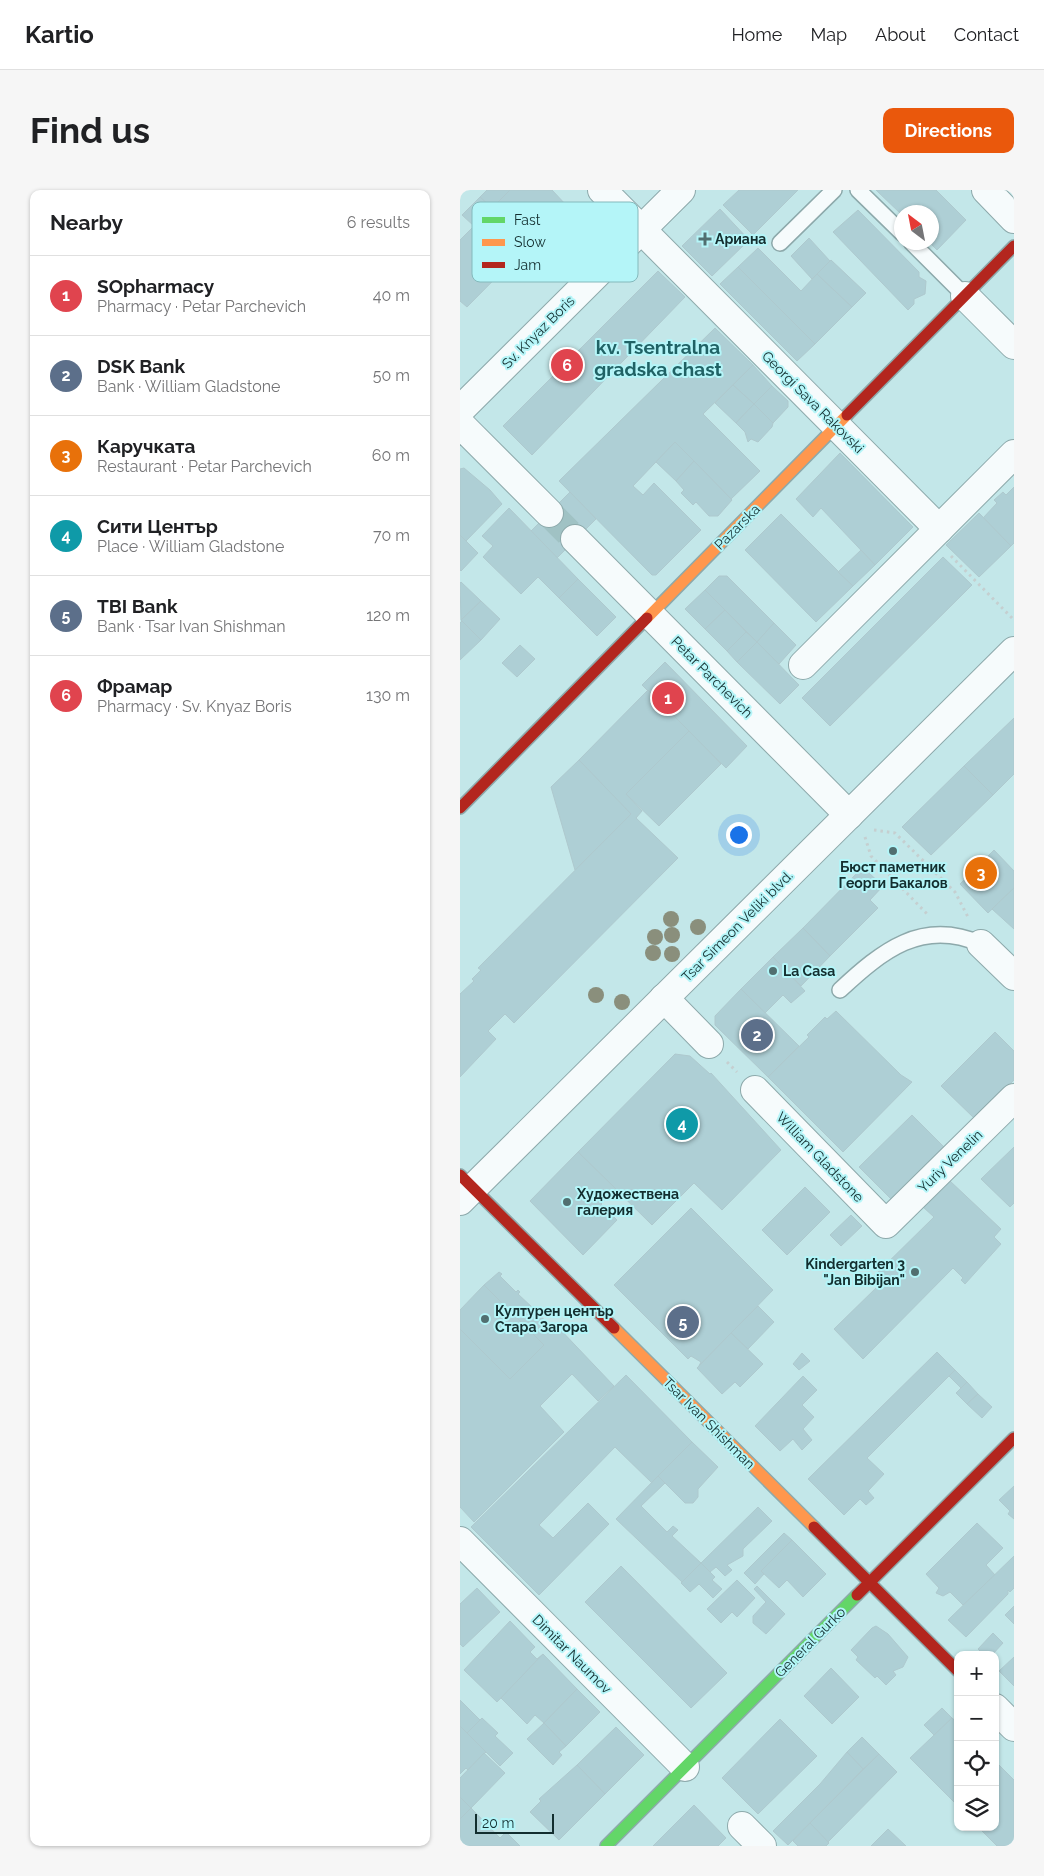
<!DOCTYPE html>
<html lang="en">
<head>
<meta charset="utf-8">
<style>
	body { margin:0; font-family:Raleway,sans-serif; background:#f6f6f6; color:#202124 }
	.controls { position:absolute; right:15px; bottom:15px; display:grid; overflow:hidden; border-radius:10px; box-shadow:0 1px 4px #0004 }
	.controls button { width:45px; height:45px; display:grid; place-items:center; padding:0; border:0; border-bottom:1px solid #e0e0e0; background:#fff; color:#202124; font:25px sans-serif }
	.compass { position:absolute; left:434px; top:15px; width:45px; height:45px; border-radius:50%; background:#fff; box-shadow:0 1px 4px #0004; rotate:328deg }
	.scale { position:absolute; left:15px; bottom:12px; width:79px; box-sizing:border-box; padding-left:5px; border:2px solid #132e2f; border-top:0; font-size:14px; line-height:18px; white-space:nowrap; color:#132e2f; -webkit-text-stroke:4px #b4f5f8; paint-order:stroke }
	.you { position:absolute; left:278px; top:644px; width:18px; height:18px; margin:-12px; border:4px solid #fff; border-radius:50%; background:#1a73e8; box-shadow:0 0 0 8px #1a73e833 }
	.badge { display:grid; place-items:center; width:32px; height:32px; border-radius:50%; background:#ea580c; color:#fff; font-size:16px; font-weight:700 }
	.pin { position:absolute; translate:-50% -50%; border:2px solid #fff; box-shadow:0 1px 5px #0006 }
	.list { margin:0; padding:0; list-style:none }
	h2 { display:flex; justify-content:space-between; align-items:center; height:65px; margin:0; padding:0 20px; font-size:21px }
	h2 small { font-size:16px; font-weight:400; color:#757577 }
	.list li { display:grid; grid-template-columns:32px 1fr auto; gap:15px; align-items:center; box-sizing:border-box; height:80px; padding:0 20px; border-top:1px solid #e0e0e0 }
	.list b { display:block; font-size:19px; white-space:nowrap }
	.list p { margin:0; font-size:16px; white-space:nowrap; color:#757577 }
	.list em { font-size:16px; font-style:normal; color:#757577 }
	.icon { flex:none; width:28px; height:28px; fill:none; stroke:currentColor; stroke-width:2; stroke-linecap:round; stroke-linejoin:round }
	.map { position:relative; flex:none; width:554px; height:1656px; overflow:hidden; border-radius:10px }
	header { display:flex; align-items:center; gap:30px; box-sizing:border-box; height:70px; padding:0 25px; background:#fff; border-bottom:1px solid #e0e0e0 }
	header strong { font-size:24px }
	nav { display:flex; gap:28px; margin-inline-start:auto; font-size:18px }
	.intro { display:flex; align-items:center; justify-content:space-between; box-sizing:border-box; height:120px; padding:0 30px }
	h1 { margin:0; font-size:35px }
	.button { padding:12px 22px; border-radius:10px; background:#ea580c; color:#fff; font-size:18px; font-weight:700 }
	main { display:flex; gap:30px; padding:0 30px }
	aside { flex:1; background:#fff; border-radius:10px; box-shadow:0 1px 4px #0004 }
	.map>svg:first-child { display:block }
	.building { fill:#aecfd5; stroke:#aec9ce }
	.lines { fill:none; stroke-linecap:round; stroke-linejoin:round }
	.street-tunnel { stroke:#a0c2c4; stroke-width:28; stroke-dasharray:28 14; stroke-linecap:butt }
	.lane-casing { stroke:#8da9ab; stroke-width:18 }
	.street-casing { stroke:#8da9ab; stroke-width:30 }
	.fast-casing { stroke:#8da9ab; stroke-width:14 }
	.slow-casing { stroke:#8da9ab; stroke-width:14 }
	.jam-casing { stroke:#8da9ab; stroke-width:14 }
	.path { stroke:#c5cfd0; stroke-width:3; stroke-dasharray:2.5 4; stroke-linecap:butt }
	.lane { stroke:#f6fbfc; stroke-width:15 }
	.street { stroke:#f6fbfc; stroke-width:28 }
	.fast { stroke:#63d668; stroke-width:11 }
	.slow { stroke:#ff974d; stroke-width:11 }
	.jam { stroke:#b3261e; stroke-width:11 }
	.tree { fill:#8a8f7c }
	.poi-dot { fill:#516f70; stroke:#b4f5f8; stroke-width:2 }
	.labels { text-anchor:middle; stroke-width:4; stroke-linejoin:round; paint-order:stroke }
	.poi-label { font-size:14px; font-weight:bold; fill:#132e2f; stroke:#b4f5f8; text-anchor:start }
	.street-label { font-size:14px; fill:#132e2f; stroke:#b4f5f8 }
	.district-label { font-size:19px; font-weight:bold; fill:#206265; stroke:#b4f5f8 }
	.key { fill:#b4f5f8; stroke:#84b9bc; stroke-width:1 }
	.key-label { font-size:14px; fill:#132e2f }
</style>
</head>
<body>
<header>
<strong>Kartio</strong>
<nav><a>Home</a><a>Map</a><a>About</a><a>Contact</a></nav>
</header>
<div class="intro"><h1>Find us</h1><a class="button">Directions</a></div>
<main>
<aside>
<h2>Nearby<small>6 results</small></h2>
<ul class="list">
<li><span class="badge" style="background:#e0444e">1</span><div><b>SOpharmacy</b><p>Pharmacy · Petar Parchevich</p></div><em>40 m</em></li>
<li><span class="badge" style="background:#5c6f8a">2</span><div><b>DSK Bank</b><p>Bank · William Gladstone</p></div><em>50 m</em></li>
<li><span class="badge" style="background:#e8710a">3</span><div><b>Каручката</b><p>Restaurant · Petar Parchevich</p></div><em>60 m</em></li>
<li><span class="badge" style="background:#0f9aa8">4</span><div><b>Сити Център</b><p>Place · William Gladstone</p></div><em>70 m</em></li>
<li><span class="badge" style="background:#5c6f8a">5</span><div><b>TBI Bank</b><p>Bank · Tsar Ivan Shishman</p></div><em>120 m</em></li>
<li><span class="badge" style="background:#e0444e">6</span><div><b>Фрамар</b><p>Pharmacy · Sv. Knyaz Boris</p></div><em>130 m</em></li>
</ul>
</aside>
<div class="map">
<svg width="554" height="1656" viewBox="0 0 554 1656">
	<rect width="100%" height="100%" fill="#c3e7e9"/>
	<g class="building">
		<polygon points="27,0 50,0 32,18 20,7"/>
		<polygon points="50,0 92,0 107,16 7,117 0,111 0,50"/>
		<polygon points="279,0 338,0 293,45 263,15"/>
		<polygon points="416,0 476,0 506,30 477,60 469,52 472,52 472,22 442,22 442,25"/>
		<polygon points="20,7 32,18 14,36 2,25"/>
		<polygon points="260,19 289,50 252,86 222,56"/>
		<polygon points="398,20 459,82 459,87 466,91 465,104 454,109 454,114 448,120 373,42"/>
		<polygon points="349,48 370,71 352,89 331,66"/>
		<polygon points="298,58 341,101 357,84 392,117 355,154 278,77"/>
		<polygon points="371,70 406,103 392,117 357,84"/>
		<polygon points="278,77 355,154 337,171 260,94"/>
		<polygon points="198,81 225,107 72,265 43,236"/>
		<polygon points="255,138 293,175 243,224 300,281 271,309 215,252 173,296 183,305 194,293 241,340 196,385 192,385 99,291"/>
		<polygon points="293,175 312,196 294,214 273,195"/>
		<polygon points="273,195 294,214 276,233 255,213"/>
		<polygon points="312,196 328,211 328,217 313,233 294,214"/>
		<polygon points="294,214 313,233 312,237 298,252 291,249 288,252 285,242 276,233"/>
		<polygon points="215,252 234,271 216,291 196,272"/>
		<polygon points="380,263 453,337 415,375 361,318 353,327 336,309"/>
		<polygon points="234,271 272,310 258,326 249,326 236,312 233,315 221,303 224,300 216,291"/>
		<polygon points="4,278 30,300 42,314 6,351 0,345 0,279"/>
		<polygon points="554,297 554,353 551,356 523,328 537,313 534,310 543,302 546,305"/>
		<polygon points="110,302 136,329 97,368 71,341"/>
		<polygon points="49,318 118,389 99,408 78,387 61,404 23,367 33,356 22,346"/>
		<polygon points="519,323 551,356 519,387 486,355"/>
		<polygon points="321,324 393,396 356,432 285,360"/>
		<polygon points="0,345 18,363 1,381 0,380"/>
		<polygon points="401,360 415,375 393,396 378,382"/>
		<polygon points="483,367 512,395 370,536 342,508"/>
		<polygon points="259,386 267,386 314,433 297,452 245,400"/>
		<polygon points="118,389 156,427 137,446 99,408"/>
		<polygon points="1,392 21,411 1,430 0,393"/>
		<polygon points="245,400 265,420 245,439 225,419"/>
		<polygon points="21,411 40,429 21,450 1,430"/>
		<polygon points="265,420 286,442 267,461 245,439"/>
		<polygon points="2,431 21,450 0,470 0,433"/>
		<polygon points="314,433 336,455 319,474 297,452"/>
		<polygon points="286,442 297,452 277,472 267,461"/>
		<polygon points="297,452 339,495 320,514 277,472"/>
		<polygon points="60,455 75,469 57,487 42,473"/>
		<polygon points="205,472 287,556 266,578 182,495"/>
		<polygon points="188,500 229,541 166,604 182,621 176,628 218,668 54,833 45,824 28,841 36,849 0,887 0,804 14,791 12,789 21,780 18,778 171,624 119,570"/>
		<polygon points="554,528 554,584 533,605 504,576"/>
		<polygon points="229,541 261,574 199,636 166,604"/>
		<polygon points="119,570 171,624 115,680 91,597"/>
		<polygon points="504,576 533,605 471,665 442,637"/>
		<polygon points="534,660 554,681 554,698 528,723 500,694"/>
		<polygon points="402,678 410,681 409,683 423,696 410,710 418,718 370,766 343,738"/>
		<polygon points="554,698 554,739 532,719"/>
		<polygon points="343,738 370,766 341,796 313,767"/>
		<polygon points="313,767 345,801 331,813 323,805 305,823 281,799"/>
		<polygon points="281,799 339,856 308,887 255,835 255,826"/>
		<polygon points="376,821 441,885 452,892 383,962 308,887 349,847 347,845 365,827 367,829"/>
		<polygon points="535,842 554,861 554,890 515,929 481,896"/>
		<polygon points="215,864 230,866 250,884 251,883 321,960 262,1020 234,993 192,1035 118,962"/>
		<polygon points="452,925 485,958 433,1011 399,977"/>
		<polygon points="554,957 554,1013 550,1017 521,989"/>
		<polygon points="118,962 156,999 141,1014 157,1030 123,1065 70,1011"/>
		<polygon points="490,991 541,1039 534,1047 541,1054 505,1094 501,1090 503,1088 493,1078 403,1169 374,1139 418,1096 411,1089 474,1027 463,1017"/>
		<polygon points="345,997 370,1022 327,1065 302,1040"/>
		<polygon points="231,1018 313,1100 239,1176 241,1172 231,1166 228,1169 154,1095"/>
		<polygon points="391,1025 402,1036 381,1056 370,1045"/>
		<polygon points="39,1082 42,1084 40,1086 56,1102 58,1100 60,1102 58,1104 74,1119 77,1119 75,1121 93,1138 96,1135 154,1196 138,1211 112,1184 80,1216 104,1242 14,1332 0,1317 0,1139 50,1189 84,1155 24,1095"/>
		<polygon points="24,1095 84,1155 50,1189 0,1139 0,1120"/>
		<polygon points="298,1116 314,1132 288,1159 271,1143"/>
		<polygon points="271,1143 303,1174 280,1197 275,1192 262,1204 237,1178"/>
		<polygon points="477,1162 495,1180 407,1268 424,1284 408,1301 414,1308 406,1315 400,1309 384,1325 348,1289"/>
		<polygon points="342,1163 350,1171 339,1180 333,1174"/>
		<polygon points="495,1180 507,1192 501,1198 489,1186"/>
		<polygon points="166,1185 232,1252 192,1293 155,1257 79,1335 93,1348 128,1313 149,1334 79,1405 11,1337"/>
		<polygon points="343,1186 357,1200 342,1215 354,1227 343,1239 352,1250 342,1260 333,1249 320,1261 295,1236"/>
		<polygon points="507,1192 518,1204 507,1214 496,1203"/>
		<polygon points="518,1204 532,1217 522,1228 507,1214"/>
		<polygon points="232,1252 258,1277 238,1299 238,1307 233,1313 225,1313 198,1286"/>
		<polygon points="198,1286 205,1293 181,1316 207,1342 213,1336 218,1340 212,1346 241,1373 222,1392 156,1329"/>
		<polygon points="554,1296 554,1329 548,1324 550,1321 539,1310"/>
		<polygon points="298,1317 312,1331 283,1359 283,1366 267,1375 272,1380 265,1386 256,1377 250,1382 241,1373"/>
		<polygon points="517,1333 543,1358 526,1375 535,1385 503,1415 490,1402 483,1406 476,1403 479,1398 466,1384"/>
		<polygon points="324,1343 332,1350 301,1381 304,1384 295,1394 284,1383"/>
		<polygon points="332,1350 366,1384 343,1407 327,1390 319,1398 301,1381"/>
		<polygon points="554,1366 554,1398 550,1402 548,1400 548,1404 506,1447 488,1430"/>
		<polygon points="241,1373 255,1387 252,1390 262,1399 253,1408 239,1394 230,1402 221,1393"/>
		<polygon points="161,1376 267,1483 231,1518 125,1412"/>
		<polygon points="277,1390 295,1408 277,1427 272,1422 261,1433 247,1419"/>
		<polygon points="297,1396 325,1424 306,1444 293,1433 293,1426 306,1412 294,1399"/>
		<polygon points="17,1398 40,1422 3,1457 0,1454 0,1414"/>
		<polygon points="554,1416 554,1434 545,1425"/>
		<polygon points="50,1431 75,1457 70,1462 77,1469 83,1464 37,1512 4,1480"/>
		<polygon points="416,1436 428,1444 448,1467 443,1477 433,1481 436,1485 426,1495 417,1486 415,1488 396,1470 398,1467 391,1460 412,1438"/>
		<polygon points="533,1443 543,1453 532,1465 524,1465 518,1459"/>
		<polygon points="83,1464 117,1499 84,1533 75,1525 67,1534 41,1508"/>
		<polygon points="554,1467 554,1496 539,1481"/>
		<polygon points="371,1478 399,1507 372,1534 344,1506"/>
		<polygon points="117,1499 140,1522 106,1556 84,1533"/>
		<polygon points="0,1510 20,1530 7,1543 0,1536"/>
		<polygon points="482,1518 492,1528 474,1545 464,1535"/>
		<polygon points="22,1528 38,1543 35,1546 53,1563 40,1576 7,1543"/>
		<polygon points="492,1528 498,1533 498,1616 450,1568"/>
		<polygon points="320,1529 357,1566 298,1624 262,1588"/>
		<polygon points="84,1533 106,1556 99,1562 102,1565 93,1575 67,1549"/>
		<polygon points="0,1536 26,1562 8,1580 6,1578 0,1584"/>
		<polygon points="156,1537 184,1565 145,1604 117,1575"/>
		<polygon points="402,1547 419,1564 403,1579 387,1562"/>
		<polygon points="387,1562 403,1579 328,1655 313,1641 360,1594"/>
		<polygon points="24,1563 45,1583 11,1618 0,1607 0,1588"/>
		<polygon points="419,1564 437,1582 368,1652 350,1633"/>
		<polygon points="535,1571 554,1590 554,1656 537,1656 518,1637 535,1637"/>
		<polygon points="117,1575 145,1604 99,1650 70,1622 81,1611 79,1609"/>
		<polygon points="0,1607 11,1618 0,1629"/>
		<polygon points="234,1615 266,1648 258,1656 193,1656"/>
		<polygon points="11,1618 40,1648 46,1642 60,1656 0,1656 0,1629"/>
		<polygon points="350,1633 369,1653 366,1656 338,1656 333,1651"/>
		<polygon points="428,1639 446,1656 411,1656"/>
	</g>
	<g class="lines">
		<polyline class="street-tunnel" points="89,323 115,349"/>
		<g class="lane-casing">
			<g id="lane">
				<polyline points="398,0 442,43"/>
				<polyline points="451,52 505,106"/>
				<polyline points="320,53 374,0"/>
				<path d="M380,800C422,761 462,728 521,754"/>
			</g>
		</g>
		<g class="street-casing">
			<g id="street">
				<polyline points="142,0 479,339"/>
				<polyline points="526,0 554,29"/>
				<polyline points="505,106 554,155"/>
				<polyline points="0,220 221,0"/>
				<polyline points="0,234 89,323"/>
				<polyline points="115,349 389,625"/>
				<polyline points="343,475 554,264"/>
				<polyline points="521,754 554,786"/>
				<polyline points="204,808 249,854"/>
				<polyline points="295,900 426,1034 554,908"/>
				<polyline points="0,1011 554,461"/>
				<polyline points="0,1351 225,1577"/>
				<polyline points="535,1518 554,1537"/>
				<polyline points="282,1636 302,1656"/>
			</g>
		</g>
		<g class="fast-casing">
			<polyline id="fast" points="146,1656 397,1405"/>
		</g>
		<g class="slow-casing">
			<g id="slow">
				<polyline points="187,428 387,225"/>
				<polyline points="154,1138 354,1337"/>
			</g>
		</g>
		<g class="jam-casing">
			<g id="jam">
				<polyline points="387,225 554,56"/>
				<polyline points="0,618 187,428"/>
				<polyline points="0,985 154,1138"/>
				<polyline points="354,1337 498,1481"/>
				<polyline points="397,1405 554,1248"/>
			</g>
		</g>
		<g class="path">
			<polyline points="491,366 554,430"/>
			<polyline points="414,640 435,643 495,702 508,727"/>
			<polyline points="405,647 411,666 469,726"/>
			<polyline points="267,872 277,882"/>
		</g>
		<use href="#lane" class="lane"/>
		<use href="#street" class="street"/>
		<use href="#fast" class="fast"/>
		<use href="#slow" class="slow"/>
		<use href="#jam" class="jam"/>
	</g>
	<g class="tree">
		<circle cx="211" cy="729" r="8"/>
		<circle cx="238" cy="737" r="8"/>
		<circle cx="212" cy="745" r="8"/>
		<circle cx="195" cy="747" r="8"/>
		<circle cx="193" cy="763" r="8"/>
		<circle cx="212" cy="764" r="8"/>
		<circle cx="136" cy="805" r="8"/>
		<circle cx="162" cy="812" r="8"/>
	</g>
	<g class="poi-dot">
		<path d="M242.5 41.5h5v5h5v5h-5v5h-5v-5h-5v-5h5z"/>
		<circle cx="433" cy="661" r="5"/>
		<circle cx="313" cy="781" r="5"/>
		<circle cx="107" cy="1012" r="5"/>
		<circle cx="455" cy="1082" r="5"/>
		<circle cx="25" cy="1129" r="5"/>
	</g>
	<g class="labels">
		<g class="poi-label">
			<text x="255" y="54">Ариана</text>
			<text x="433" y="682" text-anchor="middle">Бюст паметник<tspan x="433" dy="16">Георги Бакалов</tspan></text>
			<text x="323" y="786">La Casa</text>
			<text x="117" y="1009">Художествена<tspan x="117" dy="16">галерия</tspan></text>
			<text x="445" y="1079" text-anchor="end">Kindergarten 3<tspan x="445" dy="16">"Jan Bibijan"</tspan></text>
			<text x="35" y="1126">Културен център<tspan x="35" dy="16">Стара Загора</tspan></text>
		</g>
		<g class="street-label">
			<text transform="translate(78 142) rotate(-45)" y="5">Sv. Knyaz Boris</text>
			<text transform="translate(353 212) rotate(45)" y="5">Georgi Sava Rakovski</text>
			<text transform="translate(277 337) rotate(-45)" y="5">Pazarska</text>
			<text transform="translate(252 487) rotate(45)" y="5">Petar Parchevich</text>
			<text transform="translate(277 736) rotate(-45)" y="5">Tsar Simeon Veliki blvd.</text>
			<text transform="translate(360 967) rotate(46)" y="5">William Gladstone</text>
			<text transform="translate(490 971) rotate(-44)" y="5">Yuriy Venelin</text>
			<text transform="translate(249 1233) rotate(45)" y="5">Tsar Ivan Shishman</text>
			<text transform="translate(350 1452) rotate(-45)" y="5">General Gurko</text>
			<text transform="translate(112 1464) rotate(45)" y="5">Dimitar Naumov</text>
		</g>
		<g class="district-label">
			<text x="198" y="164">kv. Tsentralna<tspan x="198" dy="22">gradska chast</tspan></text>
		</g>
	</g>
	<rect x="12" y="12" width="166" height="80" rx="8" class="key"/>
	<rect x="22" y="27" width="23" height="6" fill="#63d668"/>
	<rect x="22" y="49" width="23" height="7" fill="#ff974d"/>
	<rect x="22" y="72" width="23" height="6" fill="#b3261e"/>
	<g class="key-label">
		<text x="54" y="35">Fast</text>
		<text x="54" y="57">Slow</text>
		<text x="54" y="80">Jam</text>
	</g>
</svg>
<div class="controls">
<button>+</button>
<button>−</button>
<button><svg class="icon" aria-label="locate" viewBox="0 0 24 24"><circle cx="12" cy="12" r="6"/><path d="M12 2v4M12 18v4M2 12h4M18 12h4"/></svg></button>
<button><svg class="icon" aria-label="layers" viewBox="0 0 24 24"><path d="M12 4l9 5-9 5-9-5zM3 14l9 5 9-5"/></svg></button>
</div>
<svg class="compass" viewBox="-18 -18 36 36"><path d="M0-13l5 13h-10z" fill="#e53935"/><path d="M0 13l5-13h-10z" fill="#757577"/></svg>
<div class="scale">20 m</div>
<div class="you"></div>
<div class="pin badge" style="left:208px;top:508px;background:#e0444e">1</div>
<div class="pin badge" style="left:297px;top:845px;background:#5c6f8a">2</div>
<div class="pin badge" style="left:521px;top:683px;background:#e8710a">3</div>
<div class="pin badge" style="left:222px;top:934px;background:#0f9aa8">4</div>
<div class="pin badge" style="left:223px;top:1132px;background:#5c6f8a">5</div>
<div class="pin badge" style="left:107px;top:175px;background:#e0444e">6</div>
</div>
</main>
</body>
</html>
